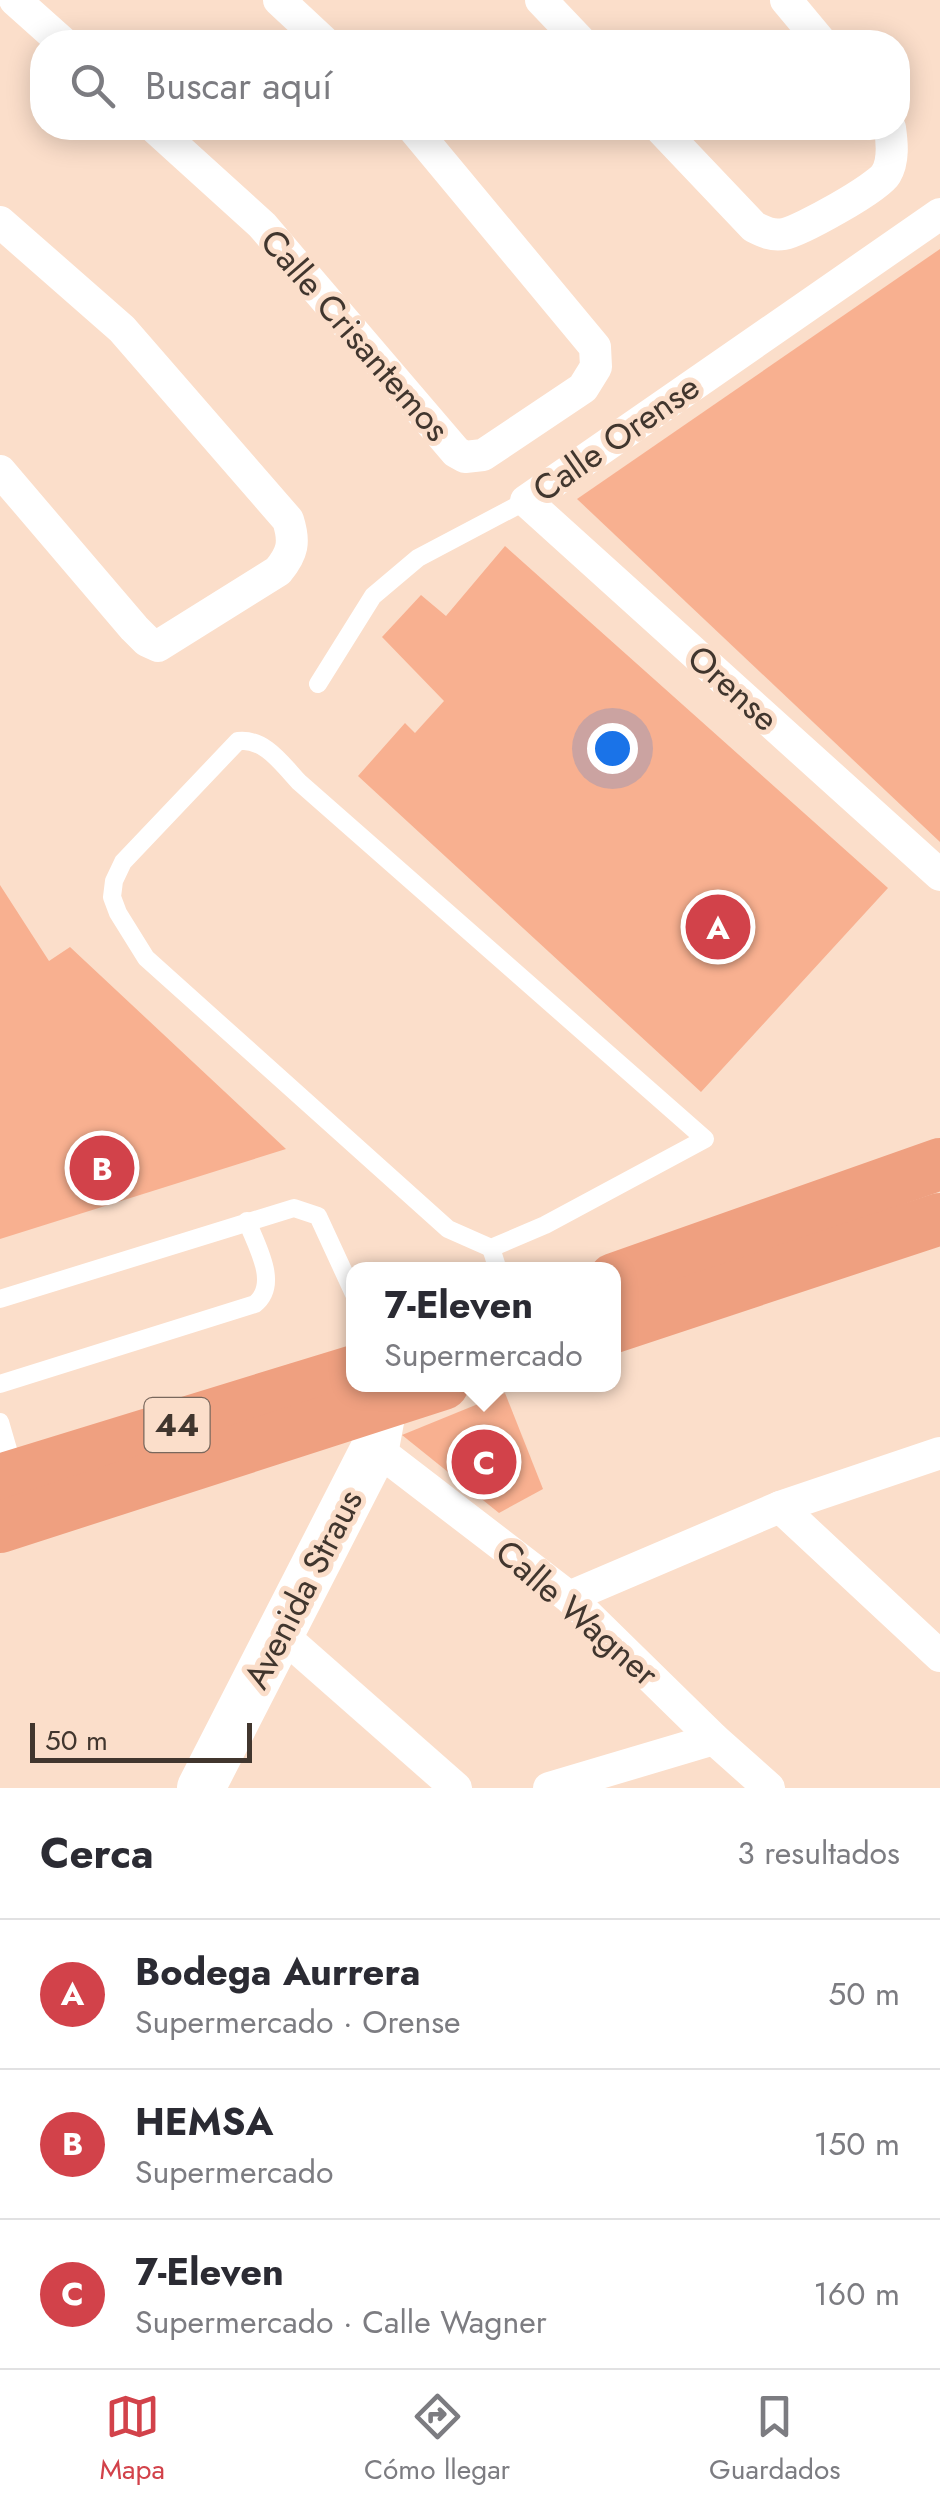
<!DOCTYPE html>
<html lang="es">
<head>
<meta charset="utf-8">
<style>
	body { margin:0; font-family:Jost,sans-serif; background:#f7f7f7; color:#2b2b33 }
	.scale { position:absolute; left:30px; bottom:25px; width:222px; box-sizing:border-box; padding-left:10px; border:5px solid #41362e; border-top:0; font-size:28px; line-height:35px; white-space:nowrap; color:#41362e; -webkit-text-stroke:8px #fbdeca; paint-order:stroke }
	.you { position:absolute; left:612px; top:748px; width:35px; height:35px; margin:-25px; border:8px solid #fff; border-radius:50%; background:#1a73e8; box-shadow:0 0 0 15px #1a73e833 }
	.badge { display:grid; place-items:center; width:65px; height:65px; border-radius:50%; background:#d2424a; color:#fff; font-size:32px; font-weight:700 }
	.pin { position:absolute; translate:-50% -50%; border:5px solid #fff; box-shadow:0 2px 10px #0006 }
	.popup { position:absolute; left:346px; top:1262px; width:275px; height:130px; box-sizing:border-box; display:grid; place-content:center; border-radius:20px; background:#fff; filter:drop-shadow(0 2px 8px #0005); font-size:32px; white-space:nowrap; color:#7c7c81 }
	.popup b { font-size:38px; color:#2b2b33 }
	.popup::after { content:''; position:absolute; left:50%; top:100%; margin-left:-20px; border:20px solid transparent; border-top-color:#fff }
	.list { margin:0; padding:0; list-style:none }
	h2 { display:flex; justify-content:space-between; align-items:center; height:130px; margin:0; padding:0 40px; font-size:42px }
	h2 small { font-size:32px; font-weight:400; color:#7c7c81 }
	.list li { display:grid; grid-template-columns:65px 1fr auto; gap:30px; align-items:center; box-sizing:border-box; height:150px; padding:0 40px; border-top:2px solid #e1e1e2 }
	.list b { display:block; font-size:38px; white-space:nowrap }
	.list p { margin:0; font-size:32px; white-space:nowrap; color:#7c7c81 }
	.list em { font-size:32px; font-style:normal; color:#7c7c81 }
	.icon { flex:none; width:55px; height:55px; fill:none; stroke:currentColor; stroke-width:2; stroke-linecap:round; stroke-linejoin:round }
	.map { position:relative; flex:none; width:940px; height:1788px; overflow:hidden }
	.search { position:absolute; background:#fff; box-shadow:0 5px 25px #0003; left:30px; right:30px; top:30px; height:110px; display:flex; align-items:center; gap:25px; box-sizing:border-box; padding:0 35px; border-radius:40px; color:#7c7c81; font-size:38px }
	.sheet { height:580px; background:#fff }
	nav { display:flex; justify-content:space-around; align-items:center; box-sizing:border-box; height:140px; border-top:2px solid #e1e1e2; background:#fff; font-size:28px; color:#7c7c81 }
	nav a { display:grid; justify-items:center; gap:5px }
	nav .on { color:#d2424a }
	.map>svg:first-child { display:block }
	.building { fill:#f8b090 }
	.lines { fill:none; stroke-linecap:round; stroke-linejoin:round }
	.lane { stroke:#fff; stroke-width:18 }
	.street { stroke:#fff; stroke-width:32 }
	.secondary { stroke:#fff; stroke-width:48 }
	.primary { stroke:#efa080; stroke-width:52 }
	.labels { text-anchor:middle; stroke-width:10; stroke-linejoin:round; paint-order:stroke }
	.shield { fill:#fbdeca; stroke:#79685d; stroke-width:2.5 }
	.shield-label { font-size:32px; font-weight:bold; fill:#41362e }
	.street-label { font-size:35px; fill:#41362e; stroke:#fbdeca }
</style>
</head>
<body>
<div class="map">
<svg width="940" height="1788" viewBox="0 0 940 1788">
	<rect width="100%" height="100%" fill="#fbdeca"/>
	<g class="building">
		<polygon points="940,249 940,842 577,499"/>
		<polygon points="505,546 888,888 701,1092 358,776 405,723 415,733 444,701 382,637 421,595 446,616"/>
		<polygon points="0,885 49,961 70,947 286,1149 0,1239"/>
		<polygon points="505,1393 543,1489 499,1513 402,1435"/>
	</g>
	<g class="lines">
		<g class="lane">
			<polyline points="318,684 373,596 418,558 526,501"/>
			<path d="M238,741C265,738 282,764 299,782L705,1139L545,1225L491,1248L448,1229L146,958L118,913L112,897L114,881L123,862Z"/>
			<polyline points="491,1248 498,1270"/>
			<polyline points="0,1299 294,1208 318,1216 354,1294"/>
			<path d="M0,1384L255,1304C280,1284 256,1245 247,1221"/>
			<polyline points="0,1422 14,1470"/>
		</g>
		<g class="street">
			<polyline points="15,0 62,42"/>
			<polyline points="279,0 324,42"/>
			<polyline points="541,0 581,42"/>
			<polyline points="786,0 821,42"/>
			<polyline points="155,128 262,225 456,452 465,457 483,455 583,388 596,367 595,347 413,128"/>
			<path d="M660,128L754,227C764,232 772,236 784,234C800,231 878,188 886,174C894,161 892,142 890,128"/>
			<polyline points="940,214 526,501 940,875"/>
			<path d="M0,222L122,329L288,520C295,542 293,553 278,571L158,646L147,641L134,628L0,471"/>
			<polyline points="375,1448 569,1597 714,1739 769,1788"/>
			<polyline points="780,1507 940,1656"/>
			<polyline points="569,1597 780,1507 940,1453"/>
			<polyline points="281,1634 456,1788"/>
			<polyline points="549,1788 714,1739"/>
		</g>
		<polyline class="secondary" points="201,1788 375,1448 383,1405 378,1384"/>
		<g class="primary">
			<polyline points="614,1279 940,1164"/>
			<polyline points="614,1327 940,1219"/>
			<polyline points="0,1480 354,1371"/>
			<polyline points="0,1527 443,1384"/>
		</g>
	</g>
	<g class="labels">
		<rect class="shield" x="144.5" y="1398" width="65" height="54" rx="8"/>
		<g class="shield-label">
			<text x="177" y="1436">44</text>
		</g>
		<g class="street-label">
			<text transform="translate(355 335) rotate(49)" y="12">Calle Crisantemos</text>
			<text transform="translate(616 438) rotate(-35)" y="12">Calle Orense</text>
			<text transform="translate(733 688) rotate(42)" y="12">Orense</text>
			<text transform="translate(303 1589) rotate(-63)" y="12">Avenida Straus</text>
			<text transform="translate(577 1613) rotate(41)" y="12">Calle Wagner</text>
		</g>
	</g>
</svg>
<div class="scale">50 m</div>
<div class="you"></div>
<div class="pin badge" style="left:718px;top:927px">A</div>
<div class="pin badge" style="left:102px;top:1168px">B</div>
<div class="pin badge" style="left:484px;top:1462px">C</div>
<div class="popup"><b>7-Eleven</b>Supermercado</div>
<div class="search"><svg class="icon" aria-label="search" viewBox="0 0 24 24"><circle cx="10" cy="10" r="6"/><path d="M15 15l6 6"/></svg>Buscar aquí</div>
</div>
<section class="sheet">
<h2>Cerca<small>3 resultados</small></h2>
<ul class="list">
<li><span class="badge">A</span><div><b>Bodega Aurrera</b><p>Supermercado · Orense</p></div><em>50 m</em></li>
<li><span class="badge">B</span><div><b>HEMSA</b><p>Supermercado</p></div><em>150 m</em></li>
<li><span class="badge">C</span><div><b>7-Eleven</b><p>Supermercado · Calle Wagner</p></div><em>160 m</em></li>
</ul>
</section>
<nav>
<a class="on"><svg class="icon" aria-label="map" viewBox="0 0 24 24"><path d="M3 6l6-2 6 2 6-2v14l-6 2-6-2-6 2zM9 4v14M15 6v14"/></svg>Mapa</a>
<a><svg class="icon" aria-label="directions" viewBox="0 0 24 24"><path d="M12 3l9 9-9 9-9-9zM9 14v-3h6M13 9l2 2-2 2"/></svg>Cómo llegar</a>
<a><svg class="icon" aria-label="saved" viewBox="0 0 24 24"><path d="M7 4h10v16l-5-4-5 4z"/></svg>Guardados</a>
</nav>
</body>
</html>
